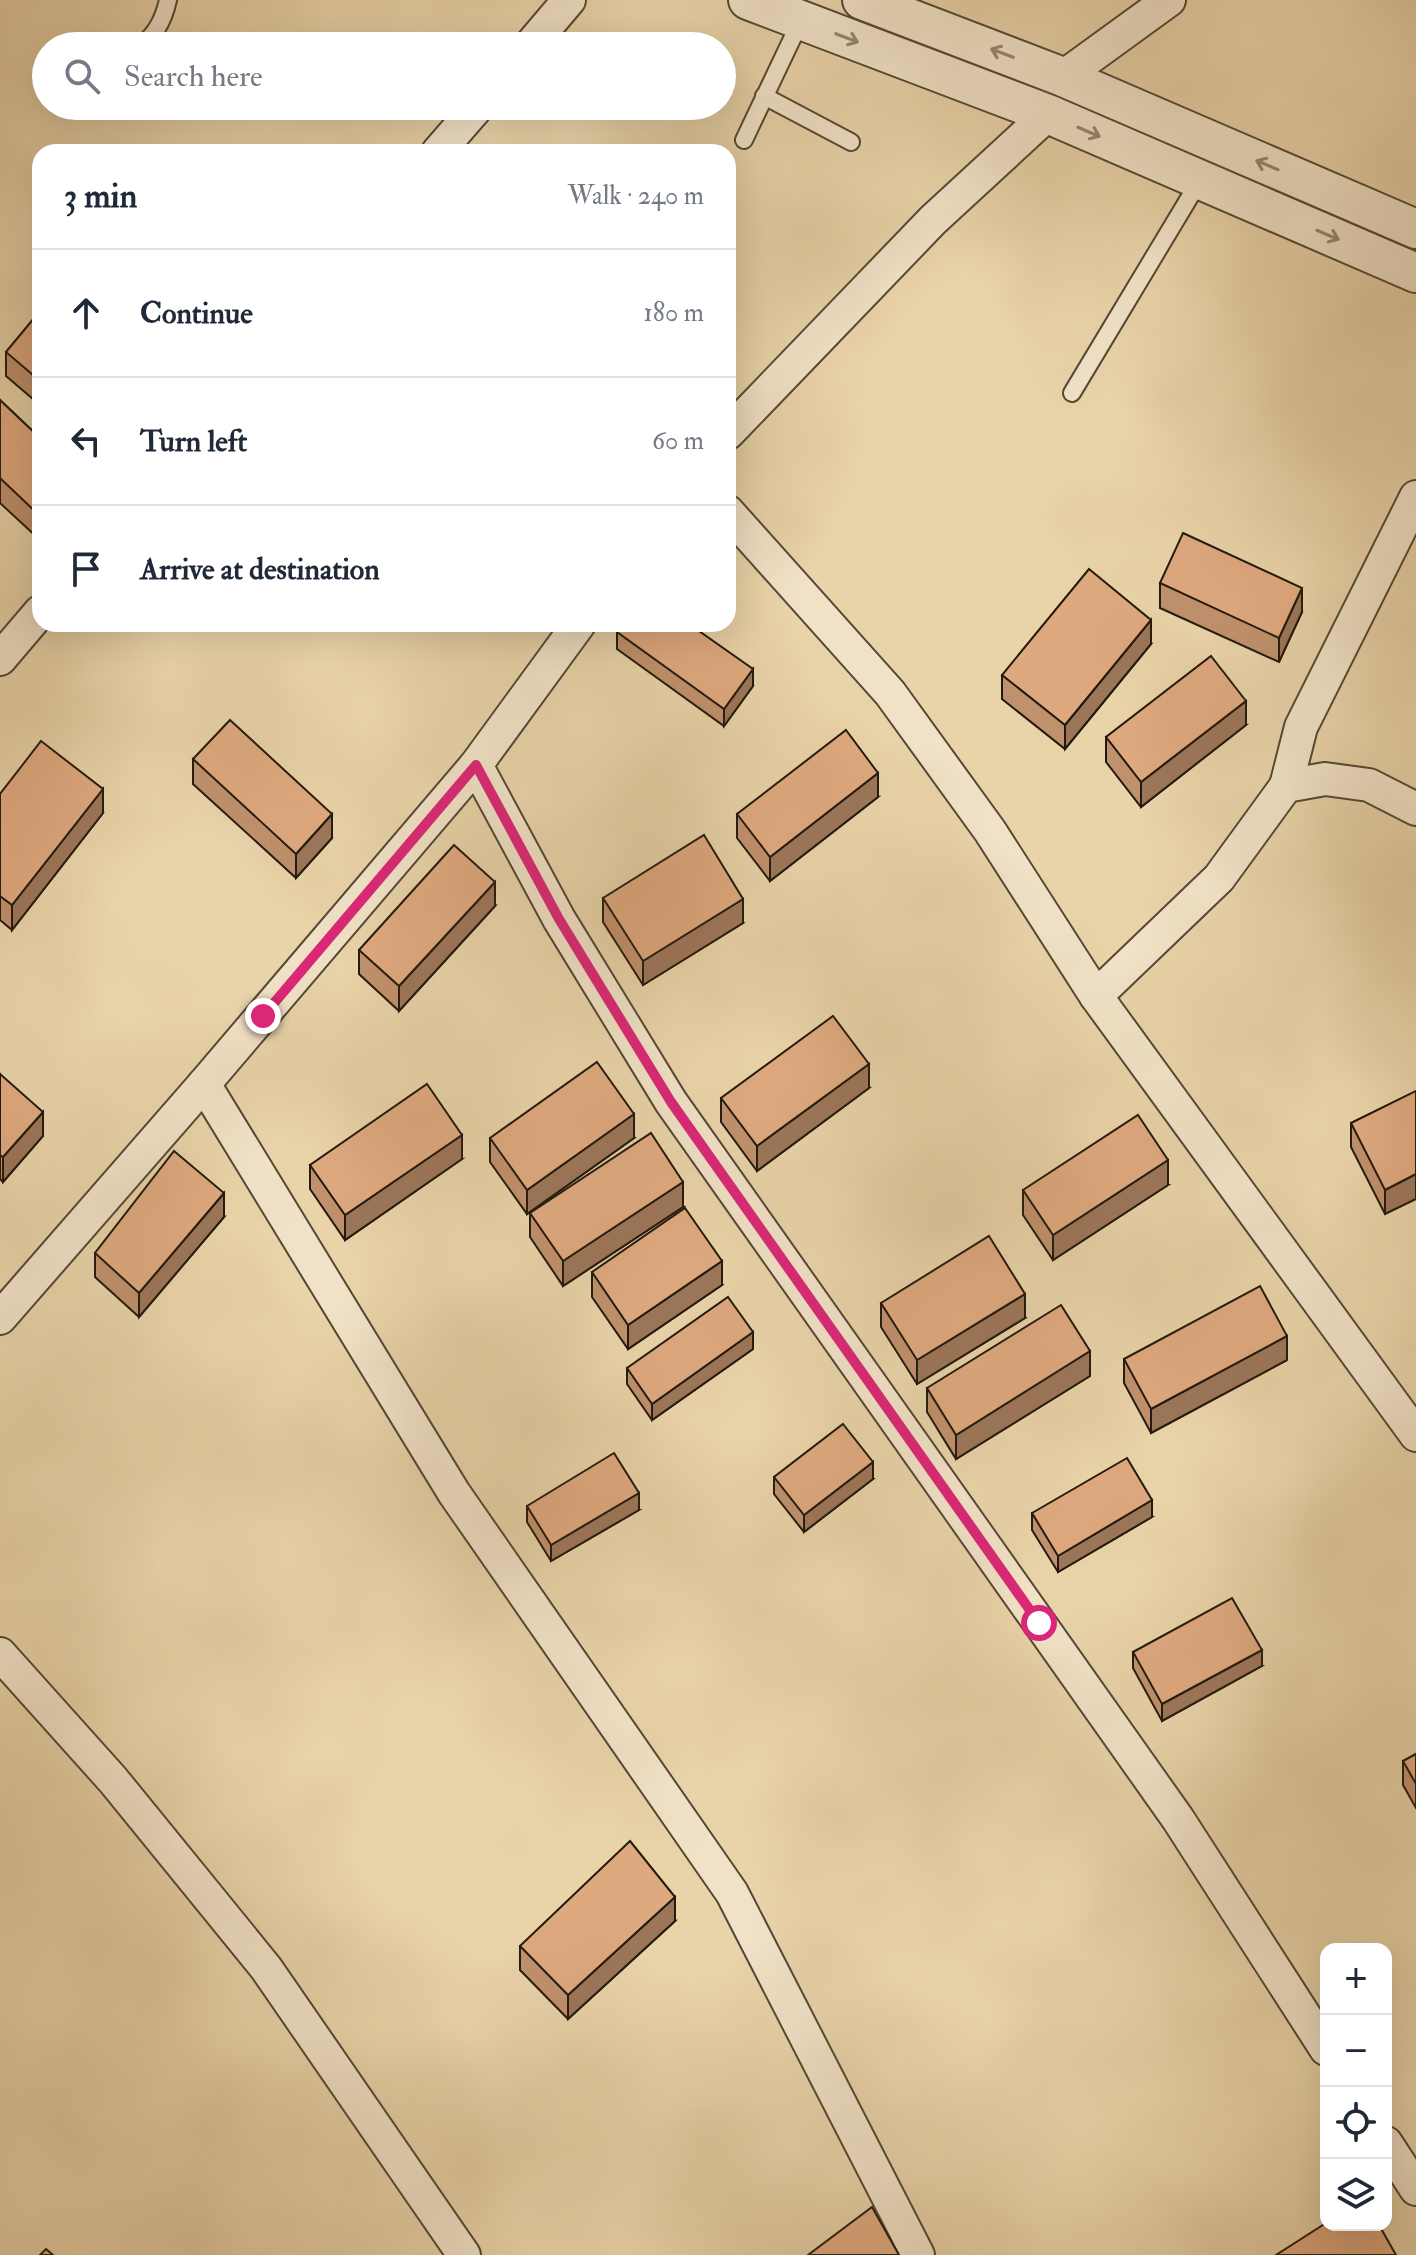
<!DOCTYPE html>
<html lang="en">
<head>
<meta charset="utf-8">
<style>
	body { margin:0; font-family:"IM FELL Double Pica",serif; background:#f2f2f3; color:#1f2937 }
	.controls { position:absolute; right:24px; bottom:24px; display:grid; overflow:hidden; border-radius:16px; box-shadow:0 8px 32px #0002 }
	.controls button { width:72px; height:72px; display:grid; place-items:center; padding:0; border:0; border-bottom:2px solid #e0e1e3; background:#fff; color:#1f2937; font:40px sans-serif }
	.stop { position:absolute; width:24px; height:24px; margin:-18px; border:6px solid #db2777; border-radius:50%; background:#fff }
	.stop.end { background:#db2777; border-color:#fff; box-shadow:0 2px 8px #0008 }
	.list { margin:0; padding:0; list-style:none }
	h2 { display:flex; justify-content:space-between; align-items:center; height:104px; margin:0; padding:0 32px; font-size:34px }
	h2 small { font-size:26px; font-weight:400; color:#747a83 }
	.list li { display:grid; grid-template-columns:52px 1fr auto; gap:24px; align-items:center; box-sizing:border-box; height:128px; padding:0 32px; border-top:2px solid #e0e1e3 }
	.list b { display:block; font-size:30px; white-space:nowrap }
	.list em { font-size:26px; font-style:normal; color:#747a83 }
	.icon { flex:none; width:44px; height:44px; fill:none; stroke:currentColor; stroke-width:2; stroke-linecap:round; stroke-linejoin:round }
	.map { position:relative; flex:none; width:1416px; height:2255px; overflow:hidden }
	.search { position:absolute; background:#fff; box-shadow:0 8px 32px #0002; left:32px; top:32px; width:704px; height:88px; display:flex; align-items:center; gap:20px; box-sizing:border-box; padding:0 28px; border-radius:44px; color:#747a83; font-size:30px }
	.panel { position:absolute; background:#fff; box-shadow:0 8px 32px #0002; left:32px; top:144px; width:704px; height:488px; border-radius:24px }
	.map>svg:first-child { display:block }
	.lines { fill:none; stroke-linecap:round; stroke-linejoin:round }
	.service-casing { stroke:#544835; stroke-width:20 }
	.minor-casing { stroke:#544835; stroke-width:36 }
	.tertiary-casing { stroke:#544835; stroke-width:42 }
	.service { stroke:#f1e2c7; stroke-width:16 }
	.minor { stroke:#f1e2c7; stroke-width:32 }
	.tertiary { stroke:#f1e2c7; stroke-width:38 }
	.wall { fill:#c0916d; stroke:#231a0e; stroke-width:2 }
	.shaded-wall { fill:#9c7659; stroke:#231a0e; stroke-width:2 }
	.building { fill:#dfa97f; stroke:#231a0e; stroke-width:2 }
	.oneway { stroke:#948874 }
	.route { stroke:#db2777; stroke-width:10 }
</style>
</head>
<body>
<div class="map">
<svg width="1416" height="2255" viewBox="0 0 1416 2255">
	<rect width="100%" height="100%" fill="#e9d3a9"/>
	<filter id="stains"><feTurbulence type="fractalNoise" baseFrequency=".0025" numOctaves="4"/><feColorMatrix values="0 0 0 0 .2 0 0 0 0 .09 0 0 0 0 .02 0 0 0 .5 -.17"/></filter>
	<radialGradient id="worn" r=".72"><stop offset=".6" stop-color="#630" stop-opacity="0"/><stop offset="1" stop-color="#630" stop-opacity=".3"/></radialGradient>
	<g class="lines">
		<g class="service-casing">
			<g id="service">
				<path d="M140,46C155,36 164,18 168,0"/>
				<polyline points="764,96 851,142"/>
				<polyline points="744,140 801,20"/>
				<polyline points="1072,393 1200,180"/>
			</g>
		</g>
		<g class="minor-casing">
			<g id="minor">
				<polyline points="530,46 569,0"/>
				<polyline points="1063,77 1169,0"/>
				<polyline points="438,152 478,106"/>
				<polyline points="728,433 933,220 1048,114"/>
				<polyline points="728,512 890,693 990,831 1096,996 1416,1435"/>
				<polyline points="0,659 40,612"/>
				<polyline points="476,765 559,919 671,1102 1178,1819 1326,2049"/>
				<polyline points="1286,786 1301,727 1416,497"/>
				<polyline points="1096,996 1219,878 1286,786 1325,779 1369,785 1416,809"/>
				<polyline points="204,1084 454,1493 732,1893 918,2255"/>
				<polyline points="0,1318 204,1084 476,765 579,624"/>
				<polyline points="0,1654 113,1780 266,1968 464,2255"/>
				<polyline points="1386,2143 1416,2189"/>
			</g>
		</g>
		<g class="tertiary-casing">
			<g id="tertiary">
				<polyline points="748,0 1048,114 1416,273"/>
				<polyline points="862,0 1063,77 1416,229"/>
			</g>
		</g>
		<use href="#service" class="service"/>
		<use href="#minor" class="minor"/>
		<use href="#tertiary" class="tertiary"/>
	</g>
	<g class="wall">
		<polygon points="40,311 40,405 6,376 6,352"/>
		<polygon points="0,400 40,438 40,540 0,503"/>
		<polygon points="1160,583 1302,612 1279,662 1160,608"/>
		<polygon points="617,632 753,686 724,726 617,649"/>
		<polygon points="1151,644 1065,749 1002,699 1002,675"/>
		<polygon points="1246,725 1141,807 1106,762 1106,737"/>
		<polygon points="193,759 332,838 296,878 193,784"/>
		<polygon points="0,794 103,813 12,930 0,920"/>
		<polygon points="878,797 770,881 737,838 737,814"/>
		<polygon points="603,898 743,923 643,985 603,922"/>
		<polygon points="495,906 399,1011 359,974 359,950"/>
		<polygon points="0,1074 43,1136 3,1182 0,1179"/>
		<polygon points="869,1088 757,1171 721,1122 721,1098"/>
		<polygon points="1416,1091 1416,1199 1385,1214 1351,1147 1351,1123"/>
		<polygon points="490,1138 634,1138 527,1214 490,1162"/>
		<polygon points="462,1159 345,1240 310,1189 310,1165"/>
		<polygon points="1168,1185 1053,1260 1023,1215 1023,1190"/>
		<polygon points="683,1207 563,1286 530,1237 530,1213"/>
		<polygon points="224,1217 139,1317 95,1277 95,1253"/>
		<polygon points="592,1272 722,1285 628,1349 592,1297"/>
		<polygon points="881,1303 1025,1318 917,1384 881,1327"/>
		<polygon points="753,1349 652,1420 627,1384 627,1368"/>
		<polygon points="1124,1359 1287,1360 1151,1433 1124,1383"/>
		<polygon points="1090,1376 956,1459 927,1412 927,1388"/>
		<polygon points="774,1477 873,1479 804,1532 774,1494"/>
		<polygon points="527,1506 639,1510 551,1561 527,1522"/>
		<polygon points="1032,1513 1152,1517 1058,1572 1032,1530"/>
		<polygon points="1133,1652 1262,1666 1162,1721 1133,1668"/>
		<polygon points="1416,1754 1416,1808 1403,1785 1403,1761"/>
		<polygon points="675,1921 568,2019 520,1970 520,1946"/>
	</g>
	<g class="shaded-wall">
		<polygon points="1302,588 1302,612 1279,662 1279,638"/>
		<polygon points="1151,620 1151,644 1065,749 1065,725"/>
		<polygon points="753,669 753,686 724,726 724,709"/>
		<polygon points="1246,701 1246,725 1141,807 1141,782"/>
		<polygon points="878,773 878,797 770,881 770,857"/>
		<polygon points="103,789 103,813 12,930 12,905"/>
		<polygon points="332,814 332,838 296,878 296,854"/>
		<polygon points="495,882 495,906 399,1011 399,986"/>
		<polygon points="743,899 743,923 643,985 643,961"/>
		<polygon points="869,1064 869,1088 757,1171 757,1146"/>
		<polygon points="43,1112 43,1136 3,1182 3,1157"/>
		<polygon points="634,1114 634,1138 527,1214 527,1190"/>
		<polygon points="462,1135 462,1159 345,1240 345,1215"/>
		<polygon points="1168,1160 1168,1185 1053,1260 1053,1235"/>
		<polygon points="1416,1174 1416,1199 1385,1214 1385,1190"/>
		<polygon points="683,1182 683,1207 563,1286 563,1261"/>
		<polygon points="224,1193 224,1217 139,1317 139,1293"/>
		<polygon points="722,1261 722,1285 628,1349 628,1325"/>
		<polygon points="1025,1294 1025,1318 917,1384 917,1360"/>
		<polygon points="753,1332 753,1349 652,1420 652,1404"/>
		<polygon points="1287,1336 1287,1360 1151,1433 1151,1409"/>
		<polygon points="1090,1351 1090,1376 956,1459 956,1435"/>
		<polygon points="873,1462 873,1479 804,1532 804,1515"/>
		<polygon points="639,1493 639,1510 551,1561 551,1545"/>
		<polygon points="1152,1500 1152,1517 1058,1572 1058,1556"/>
		<polygon points="1262,1650 1262,1666 1162,1721 1162,1704"/>
		<polygon points="675,1897 675,1921 568,2019 568,1995"/>
	</g>
	<g class="building">
		<polygon points="40,311 40,381 6,352"/>
		<polygon points="0,400 40,438 40,516 0,478"/>
		<polygon points="1183,533 1302,588 1279,638 1160,583"/>
		<polygon points="1089,569 1151,620 1065,725 1002,675"/>
		<polygon points="623,624 689,624 753,669 724,709 617,632"/>
		<polygon points="1211,656 1246,701 1141,782 1106,737"/>
		<polygon points="230,720 332,814 296,854 193,759"/>
		<polygon points="846,730 878,773 770,857 737,814"/>
		<polygon points="41,741 103,789 12,905 0,896 0,794"/>
		<polygon points="704,835 743,899 643,961 603,898"/>
		<polygon points="454,845 495,882 399,986 359,950"/>
		<polygon points="833,1016 869,1064 757,1146 721,1098"/>
		<polygon points="597,1062 634,1114 527,1190 490,1138"/>
		<polygon points="0,1074 43,1112 3,1157 0,1155"/>
		<polygon points="427,1084 462,1135 345,1215 310,1165"/>
		<polygon points="1416,1091 1416,1174 1385,1190 1351,1123"/>
		<polygon points="1138,1115 1168,1160 1053,1235 1023,1190"/>
		<polygon points="651,1133 683,1182 563,1261 530,1213"/>
		<polygon points="174,1151 224,1193 139,1293 95,1253"/>
		<polygon points="685,1208 722,1261 628,1325 592,1272"/>
		<polygon points="989,1236 1025,1294 917,1360 881,1303"/>
		<polygon points="1260,1286 1287,1336 1151,1409 1124,1359"/>
		<polygon points="728,1297 753,1332 652,1404 627,1368"/>
		<polygon points="1061,1305 1090,1351 956,1435 927,1388"/>
		<polygon points="843,1424 873,1462 804,1515 774,1477"/>
		<polygon points="614,1453 639,1493 551,1545 527,1506"/>
		<polygon points="1127,1458 1152,1500 1058,1556 1032,1513"/>
		<polygon points="1232,1598 1262,1650 1162,1704 1133,1652"/>
		<polygon points="1416,1754 1416,1784 1403,1761"/>
		<polygon points="630,1841 675,1897 568,1995 520,1946"/>
		<polygon points="872,2207 899,2255 808,2255"/>
		<polygon points="1326,2223 1326,2225 1379,2225 1396,2255 1276,2255"/>
		<polygon points="46,2249 53,2255 40,2255"/>
	</g>
	<defs><path id="oneway-shaft" d="M-6 0H5M1.5-3L5.5 0L1.5 3" fill="none" stroke-width="1.6" stroke-linecap="round" stroke-linejoin="round" transform="scale(2)"/></defs>
	<g class="oneway">
		<use href="#oneway-shaft" transform="translate(847 38) rotate(21)"/>
		<use href="#oneway-shaft" transform="translate(1002 53) rotate(-159)"/>
		<use href="#oneway-shaft" transform="translate(1089 132) rotate(23)"/>
		<use href="#oneway-shaft" transform="translate(1267 165) rotate(-157)"/>
		<use href="#oneway-shaft" transform="translate(1328 235) rotate(23)"/>
	</g>
	<g class="lines">
		<polyline class="route" points="263,1016 476,765 559,919 671,1102 1039,1623"/>
	</g>
	<rect width="100%" height="100%" filter="url(#stains)"/>
	<rect width="100%" height="100%" fill="url(#worn)"/>
</svg>
<div class="controls">
<button>+</button>
<button>−</button>
<button><svg class="icon" aria-label="locate" viewBox="0 0 24 24"><circle cx="12" cy="12" r="6"/><path d="M12 2v4M12 18v4M2 12h4M18 12h4"/></svg></button>
<button><svg class="icon" aria-label="layers" viewBox="0 0 24 24"><path d="M12 4l9 5-9 5-9-5zM3 14l9 5 9-5"/></svg></button>
</div>
<div class="stop" style="left:1039px;top:1623px"></div>
<div class="stop end" style="left:263px;top:1016px"></div>
<div class="search"><svg class="icon" aria-label="search" viewBox="0 0 24 24"><circle cx="10" cy="10" r="6"/><path d="M15 15l6 6"/></svg>Search here</div>
<section class="panel">
<h2>3 min<small>Walk · 240 m</small></h2>
<ul class="list">
<li><svg class="icon" aria-label="ahead" viewBox="0 0 24 24"><path d="M12 20V5M6 11l6-6 6 6"/></svg><div><b>Continue</b></div><em>180 m</em></li>
<li><svg class="icon" aria-label="left" viewBox="0 0 24 24"><path d="M17 20v-9H6M10 6l-5 5 5 5"/></svg><div><b>Turn left</b></div><em>60 m</em></li>
<li><svg class="icon" aria-label="arrive" viewBox="0 0 24 24"><path d="M6 21V4h12l-3 4 3 4H6"/></svg><div><b>Arrive at destination</b></div></li>
</ul>
</section>
</div>
</body>
</html>
